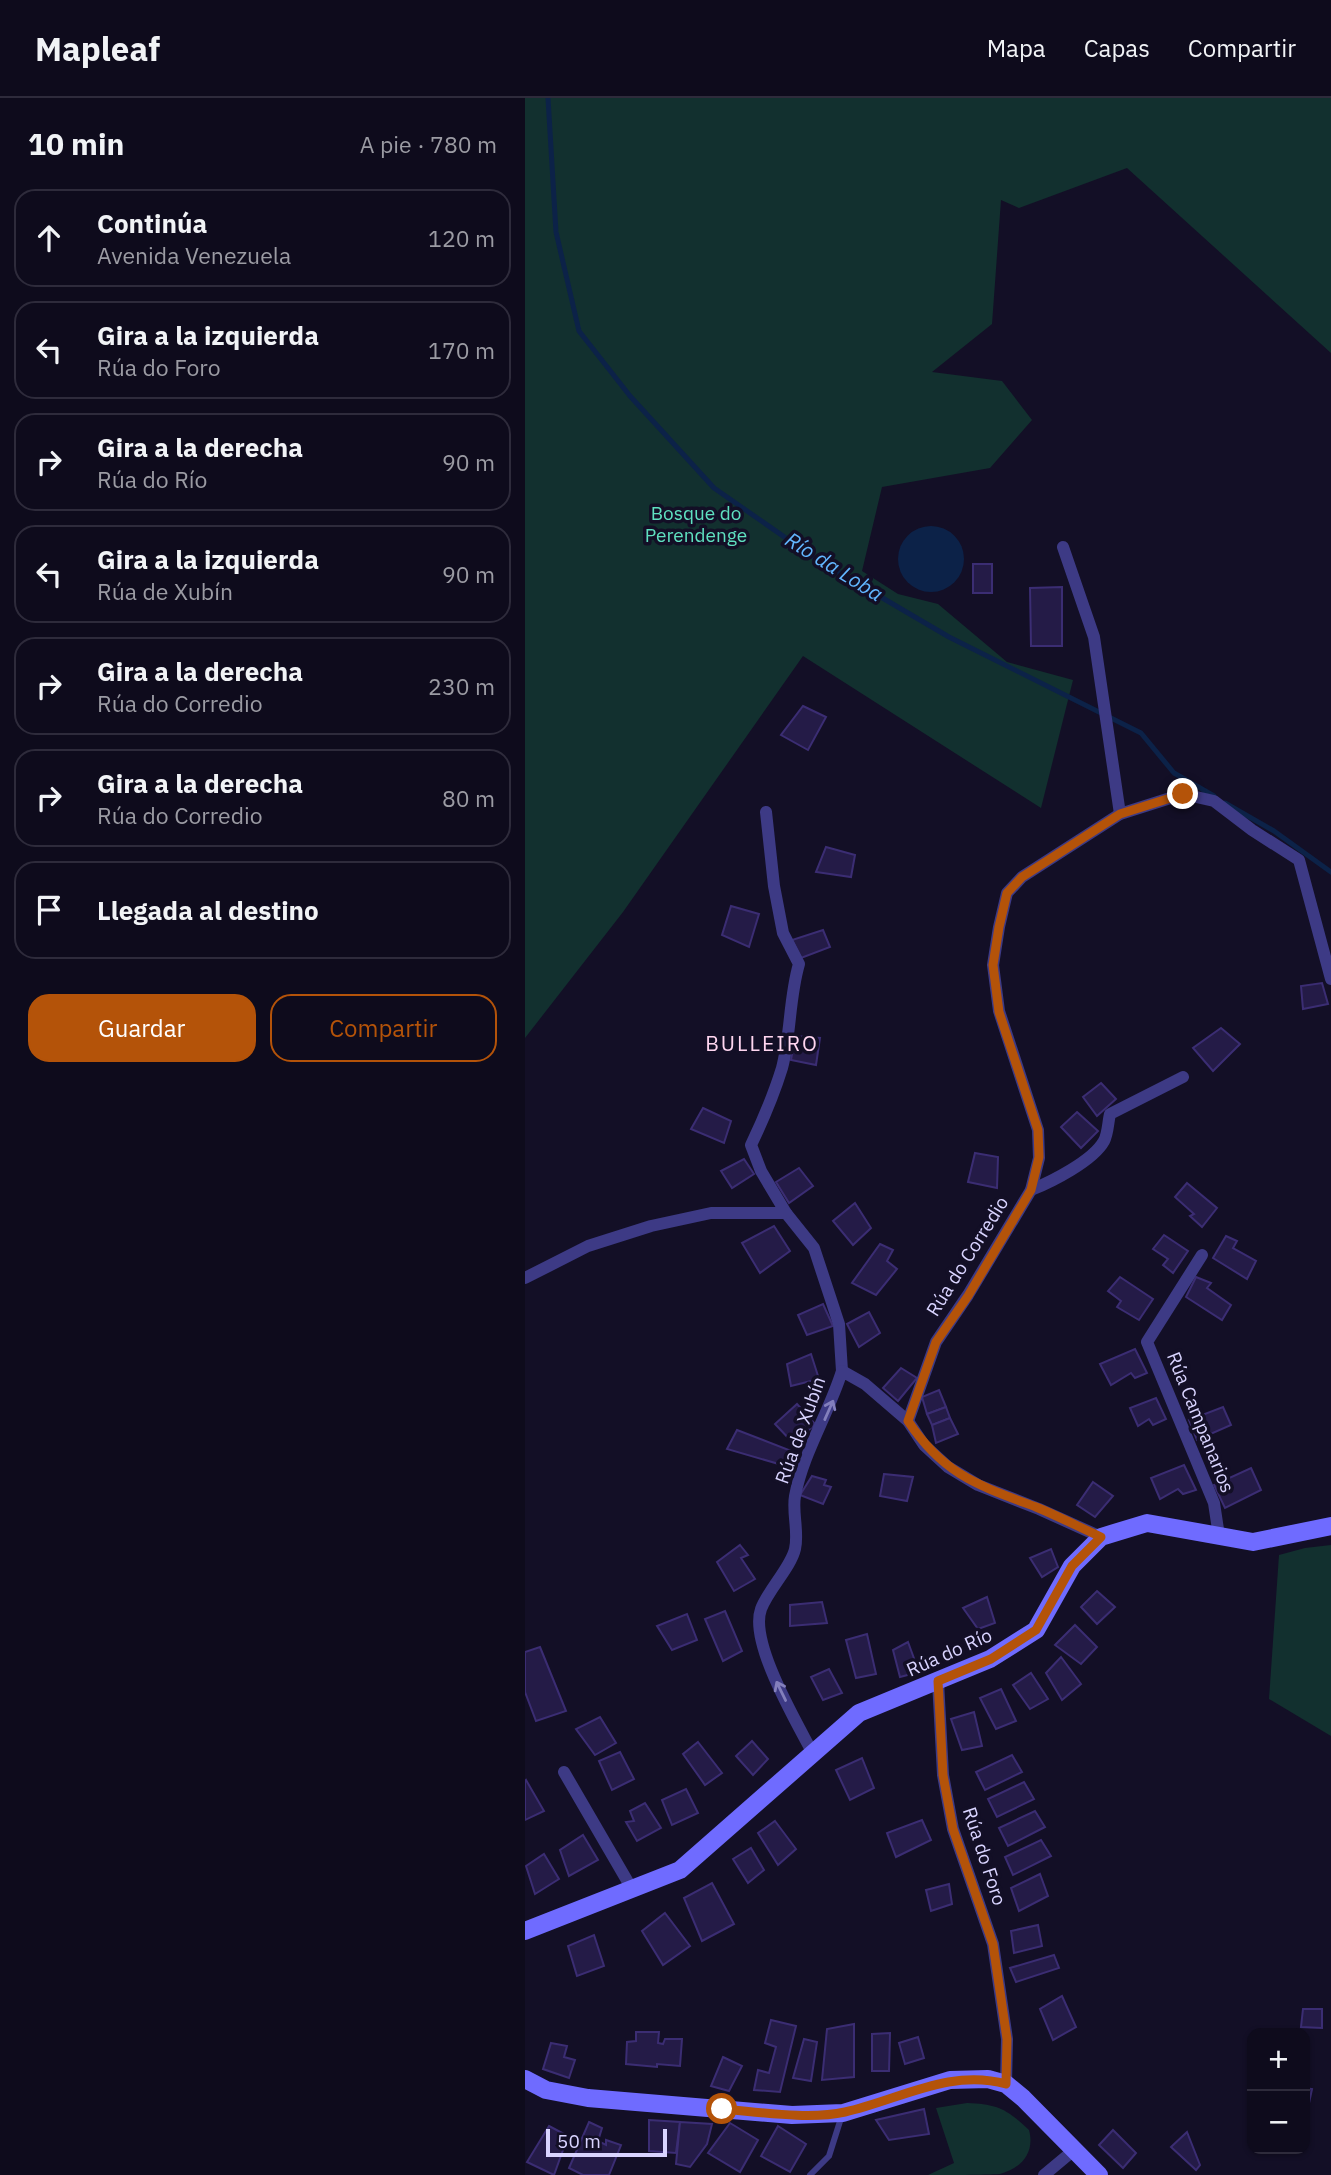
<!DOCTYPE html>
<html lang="es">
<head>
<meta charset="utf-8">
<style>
	body { margin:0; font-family:"IBM Plex Sans",sans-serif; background:#171425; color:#f1f3f6 }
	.controls { position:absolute; right:21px; bottom:21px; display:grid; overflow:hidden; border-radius:14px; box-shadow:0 2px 5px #0004 }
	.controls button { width:63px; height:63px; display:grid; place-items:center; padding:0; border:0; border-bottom:2px solid #2e2b3b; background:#0e0b1c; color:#f1f3f6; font:35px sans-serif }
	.scale { position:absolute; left:21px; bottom:18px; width:121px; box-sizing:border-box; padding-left:7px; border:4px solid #d9d4ff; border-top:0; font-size:19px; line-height:24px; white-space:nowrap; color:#d9d4ff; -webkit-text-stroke:5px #130f26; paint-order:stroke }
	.stop { position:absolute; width:21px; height:21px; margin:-16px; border:5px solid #b45309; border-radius:50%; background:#fff }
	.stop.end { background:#b45309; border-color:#fff; box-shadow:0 2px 7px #0008 }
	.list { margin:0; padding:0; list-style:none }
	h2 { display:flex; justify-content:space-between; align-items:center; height:91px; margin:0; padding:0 28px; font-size:30px }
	h2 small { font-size:23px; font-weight:400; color:#9b9ba3 }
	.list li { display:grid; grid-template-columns:46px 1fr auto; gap:21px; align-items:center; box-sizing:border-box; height:98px; margin:0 14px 14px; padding:0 14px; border:2px solid #2e2b3b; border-radius:21px }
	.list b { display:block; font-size:26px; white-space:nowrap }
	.list p { margin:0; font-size:23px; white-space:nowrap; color:#9b9ba3 }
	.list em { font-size:23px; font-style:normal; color:#9b9ba3 }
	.actions { display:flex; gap:14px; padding:21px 28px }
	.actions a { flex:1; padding:16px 0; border:2px solid #b45309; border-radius:21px; text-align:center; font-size:24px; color:#b45309 }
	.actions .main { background:#b45309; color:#fff }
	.icon { flex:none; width:38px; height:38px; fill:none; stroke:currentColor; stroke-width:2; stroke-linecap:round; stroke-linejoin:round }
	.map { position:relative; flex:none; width:806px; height:2077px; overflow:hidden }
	header { display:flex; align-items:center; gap:42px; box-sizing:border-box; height:98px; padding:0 35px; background:#0e0b1c; border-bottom:2px solid #2e2b3b }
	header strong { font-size:33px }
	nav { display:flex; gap:38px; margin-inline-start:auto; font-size:24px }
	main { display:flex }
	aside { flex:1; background:#0e0b1c }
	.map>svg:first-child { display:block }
	.green { fill:#12302f }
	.water { fill:#0c2248 }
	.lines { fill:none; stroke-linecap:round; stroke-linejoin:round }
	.stream { stroke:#0c2248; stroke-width:5 }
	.building { fill:#241b47; stroke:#3b2d73; stroke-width:2 }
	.lane { stroke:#3d3a85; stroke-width:6 }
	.street { stroke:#3d3a85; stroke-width:12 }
	.secondary { stroke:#6f6bff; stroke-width:18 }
	.oneway { stroke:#837fbc }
	.route { stroke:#b45309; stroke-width:9 }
	.labels { text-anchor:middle; stroke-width:7; stroke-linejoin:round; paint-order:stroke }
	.park-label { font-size:19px; fill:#5fe0c0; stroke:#130f26 }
	.street-label { font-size:19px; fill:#d9d4ff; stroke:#130f26 }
	.water-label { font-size:21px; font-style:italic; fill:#62b6ff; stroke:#130f26 }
	.neighbourhood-label { font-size:21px; letter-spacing:2px; fill:#ffd6f0; stroke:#130f26 }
</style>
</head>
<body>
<header>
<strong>Mapleaf</strong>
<nav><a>Mapa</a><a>Capas</a><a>Compartir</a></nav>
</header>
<main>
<aside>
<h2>10 min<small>A pie · 780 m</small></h2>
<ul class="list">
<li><svg class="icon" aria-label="ahead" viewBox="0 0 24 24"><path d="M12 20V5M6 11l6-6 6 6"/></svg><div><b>Continúa</b><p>Avenida Venezuela</p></div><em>120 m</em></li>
<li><svg class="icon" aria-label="left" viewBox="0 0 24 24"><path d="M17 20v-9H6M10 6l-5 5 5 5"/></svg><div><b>Gira a la izquierda</b><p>Rúa do Foro</p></div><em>170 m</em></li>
<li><svg class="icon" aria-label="right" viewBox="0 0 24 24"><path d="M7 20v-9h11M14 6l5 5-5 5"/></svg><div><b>Gira a la derecha</b><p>Rúa do Río</p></div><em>90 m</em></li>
<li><svg class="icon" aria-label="left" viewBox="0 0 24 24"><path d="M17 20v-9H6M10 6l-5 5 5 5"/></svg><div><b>Gira a la izquierda</b><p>Rúa de Xubín</p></div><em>90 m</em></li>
<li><svg class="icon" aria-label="right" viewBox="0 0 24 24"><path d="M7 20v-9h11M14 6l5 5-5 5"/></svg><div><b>Gira a la derecha</b><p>Rúa do Corredio</p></div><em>230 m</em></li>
<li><svg class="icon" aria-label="right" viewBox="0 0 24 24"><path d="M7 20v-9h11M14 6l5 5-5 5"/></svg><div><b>Gira a la derecha</b><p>Rúa do Corredio</p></div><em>80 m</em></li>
<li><svg class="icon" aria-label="arrive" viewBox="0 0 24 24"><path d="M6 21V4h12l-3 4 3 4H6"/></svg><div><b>Llegada al destino</b></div></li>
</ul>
<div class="actions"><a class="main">Guardar</a><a>Compartir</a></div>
</aside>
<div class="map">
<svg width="806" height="2077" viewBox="0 0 806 2077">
	<rect width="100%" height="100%" fill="#130f26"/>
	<g class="green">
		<polygon points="0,0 806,0 806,255 602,70 494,110 476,102 467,226 407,274 477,283 507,322 465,370 357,389 337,473 373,496 413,506 482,564 548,582 516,710 278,558 98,814 0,940"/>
		<polygon points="806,1447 806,1638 744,1601 754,1457 780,1450"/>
		<path d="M442,2005C472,2006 482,2011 504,2032C510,2054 497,2070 475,2076C462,2077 419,2077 403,2077L429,2065L411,2010Z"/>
	</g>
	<circle class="water" cx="406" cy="461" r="33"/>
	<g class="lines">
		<g class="stream">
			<polyline points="23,0 31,134 54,233 105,298 189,390 291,461 424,539 616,635 649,675 689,698"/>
			<polyline points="700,705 749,733 806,774"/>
		</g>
	</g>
	<g class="building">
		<rect x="448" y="466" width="19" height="29"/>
		<polygon points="537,489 537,548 506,548 505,490"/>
		<polygon points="278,608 301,619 283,652 256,637"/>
		<polygon points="301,749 330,757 326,779 291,774"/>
		<polygon points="206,808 234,816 224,849 197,837"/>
		<polygon points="298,832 305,849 276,860 267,842"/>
		<polygon points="797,885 803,906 778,911 776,888"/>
		<polygon points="696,930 715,946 688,973 668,950"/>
		<polygon points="270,938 295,940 291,967 266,962"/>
		<polygon points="576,985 591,1001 572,1018 558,999"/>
		<polygon points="178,1010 206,1023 199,1045 166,1031"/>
		<polygon points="552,1014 573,1033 556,1050 536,1029"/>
		<polygon points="450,1055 473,1059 472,1090 443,1084"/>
		<polygon points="219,1061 229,1076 207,1090 196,1073"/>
		<polygon points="274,1070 288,1088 264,1105 251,1084"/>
		<polygon points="662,1085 692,1110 677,1129 665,1118 669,1116 650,1099"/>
		<polygon points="330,1105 346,1130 328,1147 308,1123"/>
		<polygon points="249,1128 265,1153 235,1175 217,1145"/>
		<polygon points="639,1137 663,1153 648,1175 638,1167 643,1161 628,1151"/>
		<polygon points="701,1138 712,1143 708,1150 731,1163 722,1181 688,1160"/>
		<polygon points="355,1146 368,1152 362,1163 372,1171 351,1197 327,1185"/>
		<polygon points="595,1179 628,1201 614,1222 592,1209 596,1203 583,1193"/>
		<polygon points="671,1179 686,1185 682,1190 706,1207 697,1222 661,1199"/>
		<polygon points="298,1206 308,1228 282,1237 273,1217"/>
		<polygon points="344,1214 355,1235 334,1249 322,1226"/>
		<polygon points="610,1251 622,1275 610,1280 606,1275 586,1287 575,1266"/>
		<polygon points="286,1256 294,1281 266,1288 262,1266"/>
		<polygon points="376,1270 392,1280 373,1303 358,1290"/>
		<polygon points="414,1292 421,1309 402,1316 397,1299"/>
		<polygon points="631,1300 641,1321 628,1327 624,1321 613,1328 605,1310"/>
		<polygon points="272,1306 290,1326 269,1346 250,1326"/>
		<polygon points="421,1309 425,1320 407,1327 402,1316"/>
		<polygon points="698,1309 706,1327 672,1342 664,1322"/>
		<polygon points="425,1320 433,1336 411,1345 407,1327"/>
		<polygon points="212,1332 269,1354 264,1369 202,1351"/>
		<polygon points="659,1367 671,1392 658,1396 653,1391 635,1401 626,1380"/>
		<polygon points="726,1370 736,1392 700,1410 689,1387"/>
		<polygon points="359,1376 388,1379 382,1403 355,1398"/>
		<polygon points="287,1378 301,1382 299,1387 306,1389 298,1406 275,1397"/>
		<polygon points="568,1384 588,1398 570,1419 552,1407"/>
		<polygon points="215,1447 223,1457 216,1460 230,1481 209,1493 192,1464"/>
		<polygon points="526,1451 533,1469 517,1479 505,1460"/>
		<polygon points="572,1493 590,1509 572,1526 556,1509"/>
		<polygon points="462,1499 470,1525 453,1531 438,1510"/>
		<polygon points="297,1504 302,1525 265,1528 265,1507"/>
		<polygon points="200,1513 217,1553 198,1563 180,1521"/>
		<polygon points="162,1516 172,1542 147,1552 132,1528"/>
		<polygon points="550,1527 572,1549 556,1566 530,1547"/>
		<polygon points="342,1536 351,1576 331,1580 321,1542"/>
		<polygon points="383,1544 394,1574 375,1579 368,1552"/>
		<polygon points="15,1549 41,1613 11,1623 0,1594 0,1554"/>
		<polygon points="536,1559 556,1586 537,1602 521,1575"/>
		<polygon points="304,1571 317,1595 298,1602 286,1579"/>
		<polygon points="506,1575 523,1601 505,1611 488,1587"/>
		<polygon points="476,1591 491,1623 471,1631 455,1600"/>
		<polygon points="449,1614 457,1648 437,1652 426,1621"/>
		<polygon points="75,1619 91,1645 70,1657 51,1631"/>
		<polygon points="227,1643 243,1661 228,1677 211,1658"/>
		<polygon points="173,1644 197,1675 180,1687 158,1656"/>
		<polygon points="95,1654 109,1681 87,1692 74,1663"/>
		<polygon points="487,1657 497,1674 460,1692 451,1674"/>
		<polygon points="337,1660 349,1690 325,1702 311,1672"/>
		<polygon points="1,1682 19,1713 0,1722 0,1683"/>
		<polygon points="499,1684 509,1701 472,1719 463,1701"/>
		<polygon points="161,1691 173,1715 147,1727 137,1702"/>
		<polygon points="120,1705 136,1730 112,1743 101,1724 109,1723 105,1713"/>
		<polygon points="510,1713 520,1729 483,1748 474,1730"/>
		<polygon points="397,1722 406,1742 371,1759 362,1735"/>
		<polygon points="250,1723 271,1751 253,1767 233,1735"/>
		<polygon points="58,1737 73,1762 44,1778 35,1752"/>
		<polygon points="516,1742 526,1758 488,1777 480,1759"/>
		<polygon points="226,1750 239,1772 223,1785 208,1761"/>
		<polygon points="19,1756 34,1781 10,1796 1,1768"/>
		<polygon points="515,1776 523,1798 494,1813 486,1790"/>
		<polygon points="187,1785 209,1826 177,1843 159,1800"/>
		<polygon points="424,1786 427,1806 406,1813 401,1792"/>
		<polygon points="140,1815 165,1848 138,1867 117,1833"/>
		<polygon points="513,1827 517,1848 489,1855 486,1833"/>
		<polygon points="69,1837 79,1868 52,1878 43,1848"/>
		<polygon points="529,1857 534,1870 491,1884 485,1870"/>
		<polygon points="537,1898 551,1929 528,1942 515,1911"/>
		<polygon points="778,1911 797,1911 797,1930 776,1929"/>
		<polygon points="246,1922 271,1928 255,1994 229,1992 233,1972 244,1975 251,1949 240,1945"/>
		<polygon points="329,1926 329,1979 297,1982 302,1931"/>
		<polygon points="111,1934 134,1934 133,1945 138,1946 140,1941 157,1941 155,1968 132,1966 132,1969 101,1966 102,1944 111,1943"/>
		<polygon points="365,1935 364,1973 347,1973 347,1936"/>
		<polygon points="393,1939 399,1960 380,1966 374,1945"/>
		<polygon points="279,1941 292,1944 286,1983 268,1980"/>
		<polygon points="26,1945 42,1948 39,1959 50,1962 44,1980 18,1971"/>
		<polygon points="198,1959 217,1968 204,1993 186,1988"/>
		<polygon points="780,1990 787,1991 780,2024"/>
		<polygon points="399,2011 404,2036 364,2042 351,2022"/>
		<polygon points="124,2022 155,2024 151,2055 124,2053"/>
		<polygon points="64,2024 77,2030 73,2043 81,2047 81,2042 96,2047 84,2077 58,2077 44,2070"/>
		<polygon points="155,2024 187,2026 182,2046 165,2069 151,2066"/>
		<polygon points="205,2025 233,2042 215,2074 183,2055"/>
		<polygon points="24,2028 43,2038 29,2077 2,2064"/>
		<polygon points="253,2028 281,2046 265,2074 236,2058"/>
		<polygon points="588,2032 611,2055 598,2070 574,2047"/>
		<polygon points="662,2034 675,2067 671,2072 646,2049"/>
	</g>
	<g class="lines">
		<polyline class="lane" points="285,2077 304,2058 317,2017"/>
		<g class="street">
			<polyline points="538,449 569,539 595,716"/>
			<path d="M241,714L249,788L258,835L274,866C264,900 266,936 257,970C249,996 238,1022 226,1047L236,1073L261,1115L289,1150L314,1226L317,1273"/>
			<path d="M506,1092C526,1084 568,1063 579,1043C583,1036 583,1024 585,1016L658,979"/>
			<polyline points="677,1157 622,1244 689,1405 694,1438"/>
			<polyline points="0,1180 63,1148 126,1128 186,1115 261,1115"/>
			<polyline points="383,1323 411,1244 443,1197 506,1092 514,1060 513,1032 474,913 468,867 474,829 482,795 497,779 595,716 658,696 689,703 727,732 774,762 806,881"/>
			<polyline points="413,1583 418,1677 428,1731 468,1846 482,1941 481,1986"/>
			<path d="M287,1654C271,1623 224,1544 236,1511C243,1492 266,1469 270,1451C274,1434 267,1415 270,1398C278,1355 304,1315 317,1273L340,1286L383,1323L399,1347L423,1369L453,1387L514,1411L576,1439"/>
			<polyline points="39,1674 107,1791"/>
			<polyline points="519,2077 549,2052"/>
		</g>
		<g class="secondary">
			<polyline points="0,1833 155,1772 334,1615 465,1561 511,1532 547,1468 576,1439 622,1425 728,1444 806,1428"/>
			<polyline points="0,1981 21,1992 63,2000 267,2017 318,2015 425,1982 463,1981 481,1986 498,2000 574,2077"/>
		</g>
	</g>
	<defs><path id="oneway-shaft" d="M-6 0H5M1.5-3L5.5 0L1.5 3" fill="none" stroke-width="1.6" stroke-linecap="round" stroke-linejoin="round" transform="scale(1.75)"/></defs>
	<g class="oneway">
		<use href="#oneway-shaft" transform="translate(304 1312) rotate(-66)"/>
		<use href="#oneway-shaft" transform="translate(256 1593) rotate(-116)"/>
	</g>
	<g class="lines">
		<path class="route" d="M197,2011C234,2014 284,2022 320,2014C374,2002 425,1970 481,1986L482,1941L468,1846L428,1731L418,1677L413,1583L466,1561L511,1532L547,1468L576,1439C554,1429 533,1418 511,1409C453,1387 419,1377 383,1323L411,1244L443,1198L506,1092L514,1059L513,1032L474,914L468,867L474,829L482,795L497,779L595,716L658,696"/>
	</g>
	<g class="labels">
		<g class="park-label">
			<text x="171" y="422">Bosque do<tspan x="171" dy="22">Perendenge</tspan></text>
		</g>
		<g class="street-label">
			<text transform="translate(442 1158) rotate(-58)" y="7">Rúa do Corredio</text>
			<text transform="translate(676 1324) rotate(68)" y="7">Rúa Campanarios</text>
			<text transform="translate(275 1332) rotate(-70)" y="7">Rúa de Xubín</text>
			<text transform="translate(424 1554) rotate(-24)" y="7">Rúa do Río</text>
			<text transform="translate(460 1758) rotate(72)" y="7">Rúa do Foro</text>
		</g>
		<g class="water-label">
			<text transform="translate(309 469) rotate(32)" y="7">Río da Loba</text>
		</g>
		<g class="neighbourhood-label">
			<text x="237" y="953">BULLEIRO</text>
		</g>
	</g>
</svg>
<div class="controls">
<button>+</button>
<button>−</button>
</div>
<div class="scale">50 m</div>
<div class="stop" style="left:197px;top:2011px"></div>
<div class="stop end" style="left:658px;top:696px"></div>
</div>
</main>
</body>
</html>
